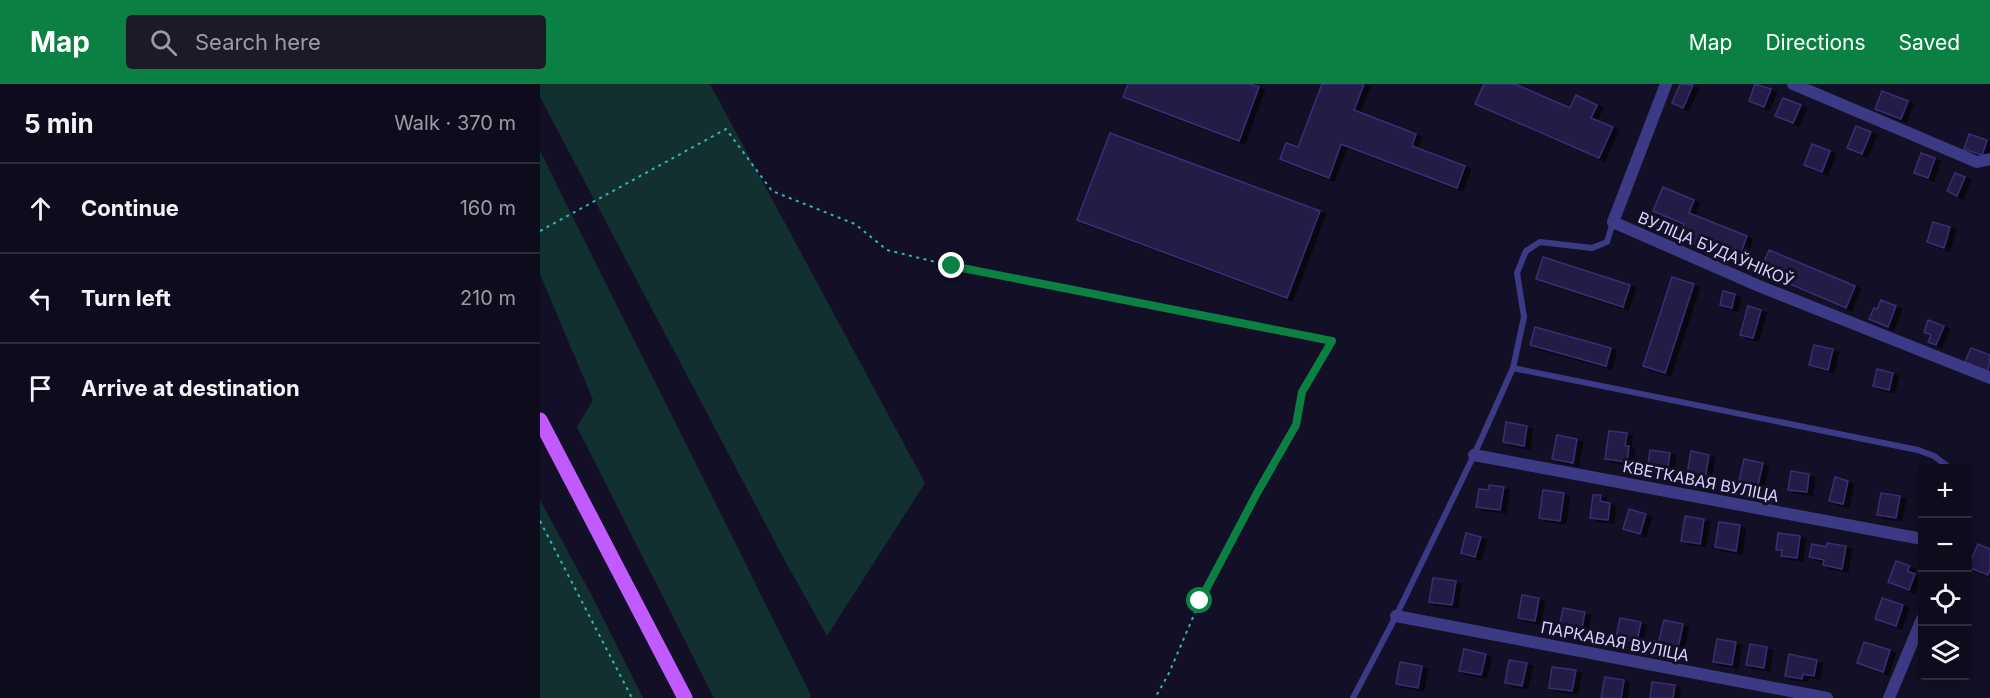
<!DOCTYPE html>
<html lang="en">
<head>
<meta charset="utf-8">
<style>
	body { margin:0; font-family:Inter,sans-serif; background:#1c1929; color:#f1f3f6 }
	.controls { position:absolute; right:18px; bottom:18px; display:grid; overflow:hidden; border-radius:6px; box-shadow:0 3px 15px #0003 }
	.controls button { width:54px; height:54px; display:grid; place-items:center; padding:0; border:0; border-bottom:2px solid #2e2b3b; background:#0e0b1c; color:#f1f3f6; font:30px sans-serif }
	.stop { position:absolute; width:18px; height:18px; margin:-14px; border:4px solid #0b8043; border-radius:50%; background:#fff }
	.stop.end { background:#0b8043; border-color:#fff; box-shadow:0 2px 6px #0008 }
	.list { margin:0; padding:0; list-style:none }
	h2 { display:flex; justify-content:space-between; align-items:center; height:78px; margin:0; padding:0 24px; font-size:26px }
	h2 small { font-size:20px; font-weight:400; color:#9b9ba3 }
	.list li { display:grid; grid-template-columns:39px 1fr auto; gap:18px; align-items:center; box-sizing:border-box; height:90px; padding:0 24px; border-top:2px solid #2e2b3b }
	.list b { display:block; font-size:22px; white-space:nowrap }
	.list em { font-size:20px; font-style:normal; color:#9b9ba3 }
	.icon { flex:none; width:33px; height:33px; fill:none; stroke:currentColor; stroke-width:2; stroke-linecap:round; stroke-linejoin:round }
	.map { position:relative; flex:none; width:1450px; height:614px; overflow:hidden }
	header { display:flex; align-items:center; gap:36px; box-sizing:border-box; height:84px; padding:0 30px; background:#0b8043; color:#fff }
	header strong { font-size:28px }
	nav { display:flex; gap:33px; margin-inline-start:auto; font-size:21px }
	.search { width:420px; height:54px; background:#1c1929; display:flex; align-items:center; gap:15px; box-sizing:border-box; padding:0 21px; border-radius:6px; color:#9b9ba3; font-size:22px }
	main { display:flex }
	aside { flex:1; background:#0e0b1c }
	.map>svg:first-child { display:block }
	.green { fill:#12302f }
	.building { fill:#241b47; stroke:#3b2d73; stroke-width:1.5; filter:url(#shadow) }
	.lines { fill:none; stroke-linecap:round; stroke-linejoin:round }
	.path { stroke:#2fb8b0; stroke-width:2; stroke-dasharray:3 4.5; stroke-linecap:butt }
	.service { stroke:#3d3a85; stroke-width:6 }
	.minor { stroke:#3d3a85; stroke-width:12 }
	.primary { stroke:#c25bff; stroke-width:15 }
	.route { stroke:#0b8043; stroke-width:8 }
	.labels { text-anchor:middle; stroke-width:6; stroke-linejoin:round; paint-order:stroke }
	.street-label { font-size:16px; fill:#d9d4ff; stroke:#130f26 }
</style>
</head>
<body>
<header>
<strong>Map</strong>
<div class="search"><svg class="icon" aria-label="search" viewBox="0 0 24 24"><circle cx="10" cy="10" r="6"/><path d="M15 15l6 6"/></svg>Search here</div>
<nav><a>Map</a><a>Directions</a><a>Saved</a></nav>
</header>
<main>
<aside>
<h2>5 min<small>Walk · 370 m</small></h2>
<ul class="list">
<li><svg class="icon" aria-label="ahead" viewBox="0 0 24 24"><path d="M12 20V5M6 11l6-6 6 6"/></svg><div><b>Continue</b></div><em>160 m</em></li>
<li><svg class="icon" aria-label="left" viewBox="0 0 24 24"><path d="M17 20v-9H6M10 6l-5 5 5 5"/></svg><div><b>Turn left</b></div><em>210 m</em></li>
<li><svg class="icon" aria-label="arrive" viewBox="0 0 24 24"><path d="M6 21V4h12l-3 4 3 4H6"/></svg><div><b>Arrive at destination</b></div></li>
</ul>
</aside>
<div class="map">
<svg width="1450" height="614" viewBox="0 0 1450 614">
	<defs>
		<filter id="shadow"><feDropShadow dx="5.5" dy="3" stdDeviation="0" flood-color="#0009"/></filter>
	</defs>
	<rect width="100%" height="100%" fill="#130f26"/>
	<g class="green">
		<polygon points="0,0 170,0 385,399 287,552 244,475 0,13"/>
		<polygon points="0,67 271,611 270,614 174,614 37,343 53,316 0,190"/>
		<polygon points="0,416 52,512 103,614 0,614"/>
	</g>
	<g class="building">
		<polygon points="588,0 710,0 719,3 699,57 583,13"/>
		<polygon points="782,0 824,0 814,26 876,50 872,62 925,82 917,104 801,60 789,94 740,75 746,59 758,63"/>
		<polygon points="944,0 975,0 1030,24 1036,11 1057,21 1051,34 1073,43 1059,74 935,20"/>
		<polygon points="1140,0 1153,1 1143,24 1132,19"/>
		<polygon points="1215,0 1231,5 1224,23 1209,17"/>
		<polygon points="1342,7 1368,17 1361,35 1335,25"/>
		<polygon points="1243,14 1261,21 1253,39 1235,32"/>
		<polygon points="1316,42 1331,48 1322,70 1307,64"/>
		<polygon points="570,49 780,127 747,214 537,136"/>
		<polygon points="1429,50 1447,56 1442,71 1424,65"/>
		<polygon points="1272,60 1290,67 1282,88 1264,81"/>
		<polygon points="1381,69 1395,74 1388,94 1374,89"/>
		<polygon points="1415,89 1425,93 1417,112 1407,107"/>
		<polygon points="1123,103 1154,116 1149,129 1207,152 1198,177 1138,153 1144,140 1113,127"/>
		<polygon points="1393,138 1410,143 1404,164 1387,158"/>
		<polygon points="1229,166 1315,202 1306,224 1220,187"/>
		<polygon points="1003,173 1090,201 1083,223 996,195"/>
		<polygon points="1132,193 1154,200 1125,289 1103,282"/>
		<polygon points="1183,207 1195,210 1192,224 1180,221"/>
		<polygon points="1341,216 1356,222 1348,243 1329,235 1334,224 1337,225"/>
		<polygon points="1208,222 1221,226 1213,254 1200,251"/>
		<polygon points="1388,236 1404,242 1396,261 1388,258 1391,251 1384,248"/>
		<polygon points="995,243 1071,264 1066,282 990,261"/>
		<polygon points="1274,261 1293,265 1288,286 1269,281"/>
		<polygon points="1431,264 1450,271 1448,287 1425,278"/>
		<polygon points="1337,285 1353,289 1349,306 1333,302"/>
		<polygon points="966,338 987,342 984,362 963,358"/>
		<polygon points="1069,347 1087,349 1085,362 1089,362 1087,378 1065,375"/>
		<polygon points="1017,351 1037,355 1033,379 1012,375"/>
		<polygon points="1110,366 1130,369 1127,390 1107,387"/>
		<polygon points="1151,367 1169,371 1165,394 1147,390"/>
		<polygon points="1204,375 1223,379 1218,401 1199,397"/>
		<polygon points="1251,387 1269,390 1267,408 1248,406"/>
		<polygon points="1295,393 1308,397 1303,420 1289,417"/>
		<polygon points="949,401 964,403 960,426 936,423 939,405 949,406"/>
		<polygon points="1003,406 1024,409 1020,437 999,434"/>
		<polygon points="1341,409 1360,412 1356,434 1337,431"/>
		<polygon points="1053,411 1061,411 1060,417 1070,419 1068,436 1050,434"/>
		<polygon points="1089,425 1106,430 1100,450 1083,445"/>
		<polygon points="1145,432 1164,435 1160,460 1141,457"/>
		<polygon points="1179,438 1200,441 1196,467 1175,463"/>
		<polygon points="926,449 941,453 935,473 921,469"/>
		<polygon points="1238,449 1260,452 1257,474 1241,472 1242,466 1236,466"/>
		<polygon points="1287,459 1306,462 1302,485 1283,481 1284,476 1269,473 1272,460 1286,463"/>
		<polygon points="1438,460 1450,465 1450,485 1448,491 1428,483"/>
		<polygon points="1356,477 1370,482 1367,487 1375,490 1369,506 1348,498"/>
		<polygon points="893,494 916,497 912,521 889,518"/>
		<polygon points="982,511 999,514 995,537 978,534"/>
		<polygon points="1342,514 1363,521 1356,542 1335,535"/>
		<polygon points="1023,524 1045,528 1041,549 1019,545"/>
		<polygon points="1080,534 1101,538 1097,558 1076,554"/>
		<polygon points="1124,536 1143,540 1138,564 1118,560"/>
		<polygon points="1177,555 1196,558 1192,581 1173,578"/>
		<polygon points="1324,558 1350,566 1343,588 1317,579"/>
		<polygon points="1210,560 1227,563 1224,584 1206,581"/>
		<polygon points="924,565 946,570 941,591 919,587"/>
		<polygon points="1249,570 1277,576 1274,592 1263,590 1262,595 1245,592"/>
		<polygon points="969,576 987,579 982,602 965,599"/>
		<polygon points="860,578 882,582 878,604 856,600"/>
		<polygon points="1012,583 1036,586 1032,607 1009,604"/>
		<polygon points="1065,593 1084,596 1081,614 1061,614"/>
		<polygon points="1112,598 1135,601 1133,614 1110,614"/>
	</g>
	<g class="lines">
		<g class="path">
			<polyline points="0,147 186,45 232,107 315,140 347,166 412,182 792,257 762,308 756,341 717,409 660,517 629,589 615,614"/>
			<polyline points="0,437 92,614"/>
		</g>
		<g class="service">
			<polyline points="973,284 1378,366 1394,372 1410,384"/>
			<polyline points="1428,425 1428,433"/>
			<polyline points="813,614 856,532 934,371 973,284 984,233 977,189 986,167 1000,158 1052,164 1067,158 1073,138"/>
		</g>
		<g class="minor">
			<polyline points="1126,0 1073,138 1219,202 1450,294"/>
			<polyline points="1253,0 1437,78 1450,75"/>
			<polyline points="934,371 1382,455"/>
			<polyline points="856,532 1287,614"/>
			<polyline points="1349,614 1382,535"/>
		</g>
		<polyline class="primary" points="0,336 145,614"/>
	</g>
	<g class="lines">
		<polyline class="route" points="412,182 792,257 762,308 756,341 717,409 660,517"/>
	</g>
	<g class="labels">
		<g class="street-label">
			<text transform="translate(1176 165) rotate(23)" y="6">ВУЛІЦА БУДАЎНІКОЎ</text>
			<text transform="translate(1161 397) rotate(11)" y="6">КВЕТКАВАЯ ВУЛІЦА</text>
			<text transform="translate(1075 557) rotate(11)" y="6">ПАРКАВАЯ ВУЛІЦА</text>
		</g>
	</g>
</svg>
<div class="controls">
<button>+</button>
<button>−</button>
<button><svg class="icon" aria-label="locate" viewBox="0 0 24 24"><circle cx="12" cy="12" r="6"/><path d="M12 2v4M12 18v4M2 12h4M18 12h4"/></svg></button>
<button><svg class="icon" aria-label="layers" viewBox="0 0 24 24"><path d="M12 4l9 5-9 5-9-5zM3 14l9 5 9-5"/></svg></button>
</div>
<div class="stop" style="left:660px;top:517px"></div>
<div class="stop end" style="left:412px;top:182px"></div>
</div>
</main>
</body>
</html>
